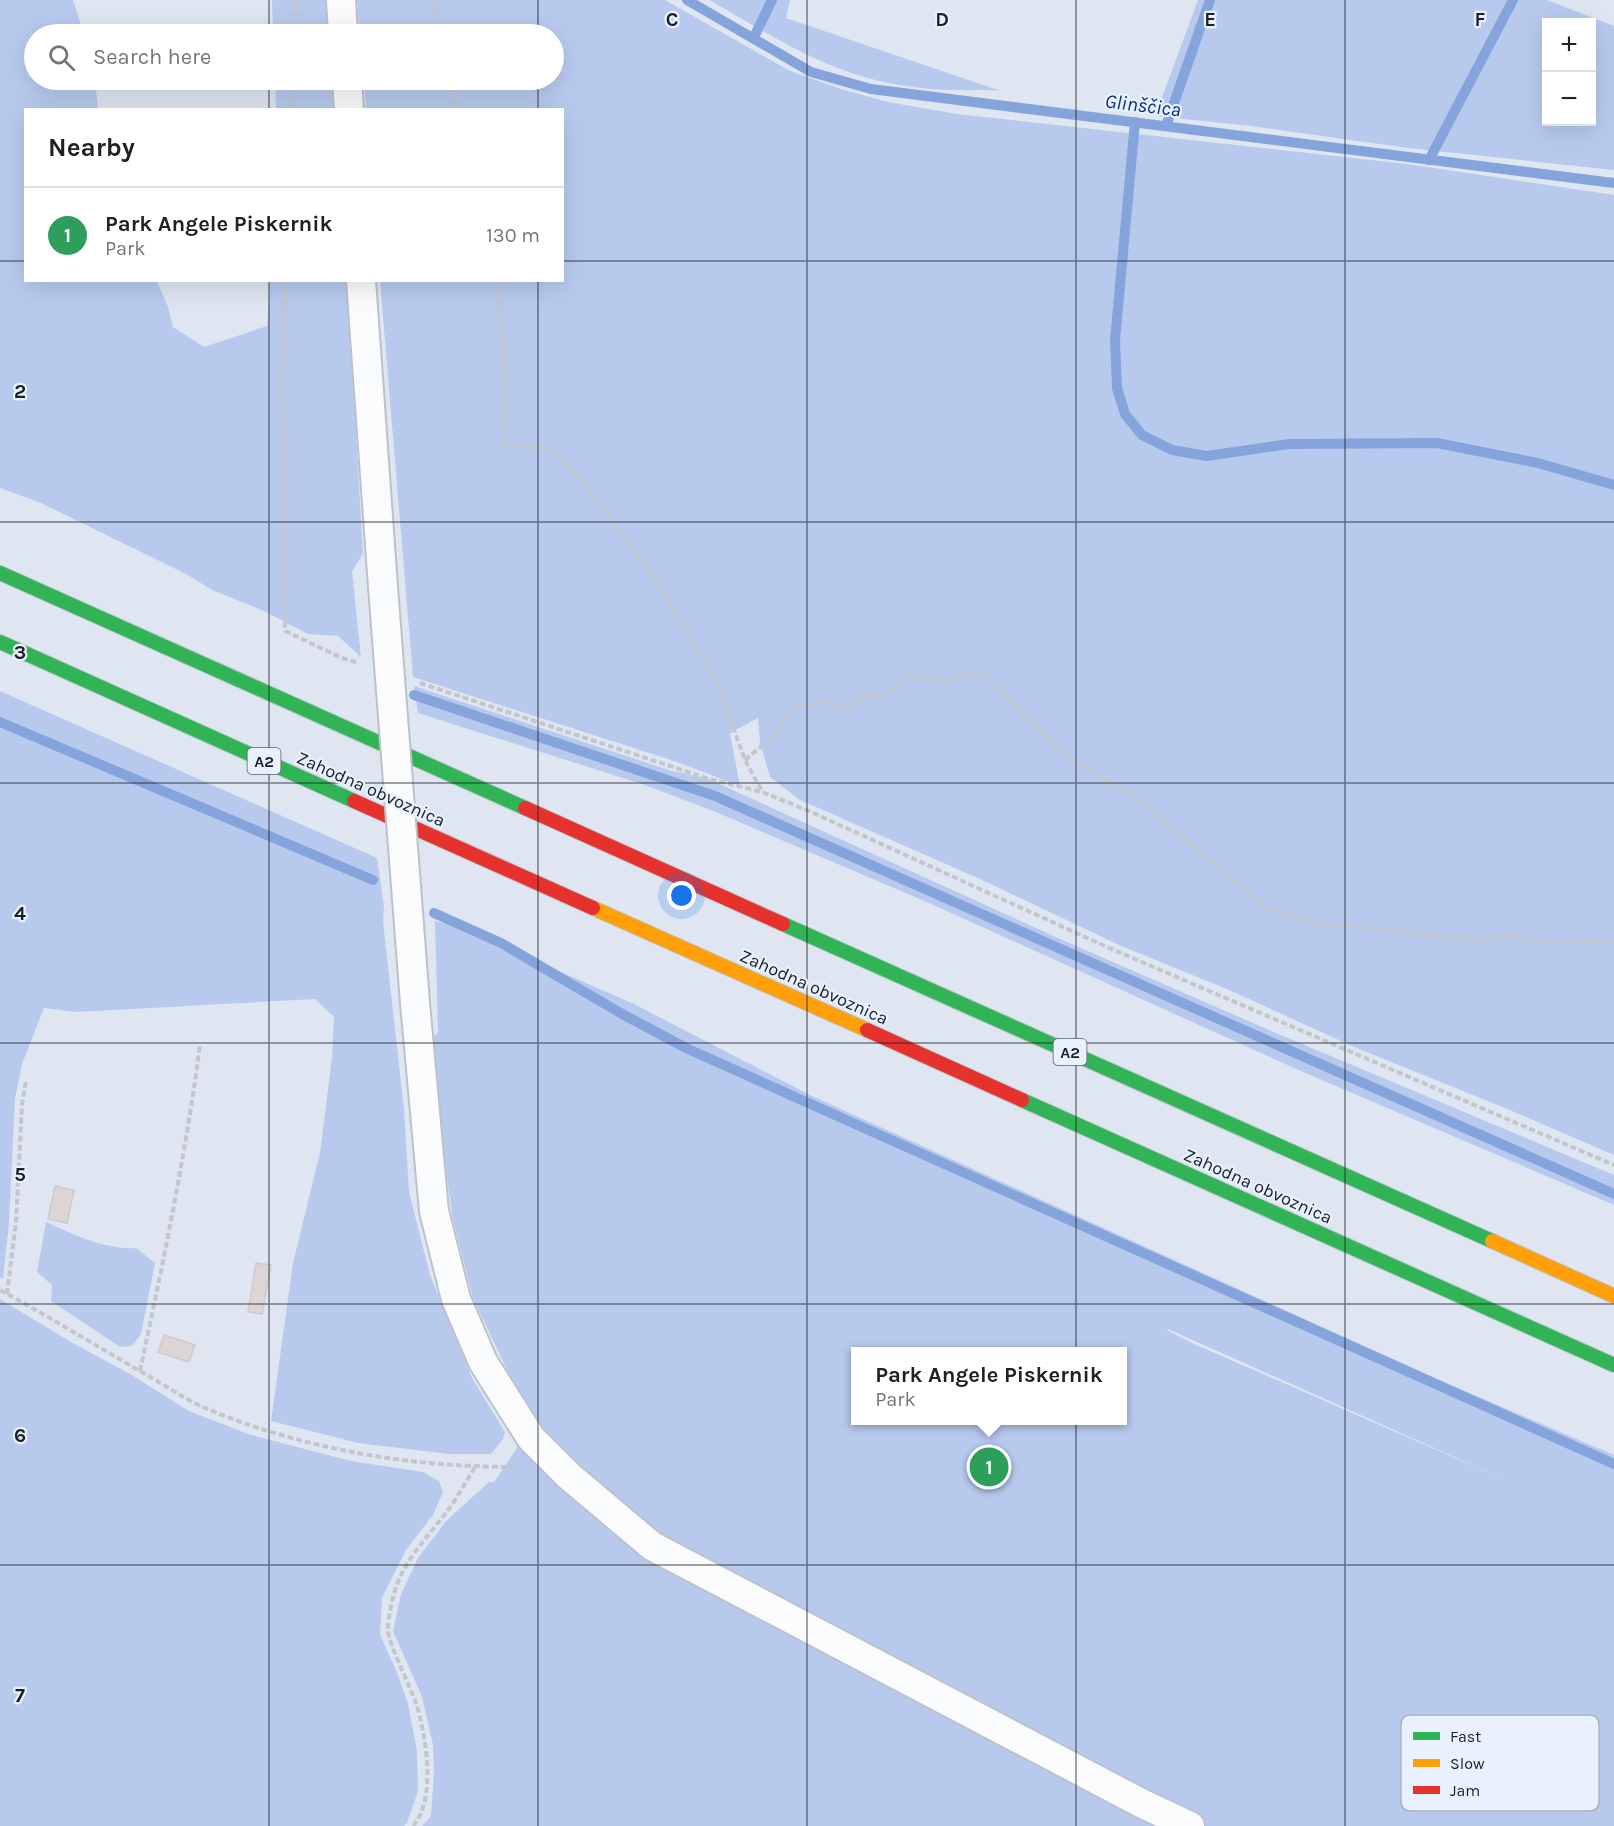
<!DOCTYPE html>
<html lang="en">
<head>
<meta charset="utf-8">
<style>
	body { margin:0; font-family:Karla,sans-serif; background:#f6f6f6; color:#202124 }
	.controls { position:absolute; right:18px; top:18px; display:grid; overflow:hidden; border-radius:0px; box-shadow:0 6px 24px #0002 }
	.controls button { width:54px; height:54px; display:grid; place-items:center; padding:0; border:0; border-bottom:2px solid #e0e0e0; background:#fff; color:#202124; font:30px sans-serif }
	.you { position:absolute; left:682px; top:896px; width:21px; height:21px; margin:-15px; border:4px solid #fff; border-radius:50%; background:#1a73e8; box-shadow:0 0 0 9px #1a73e833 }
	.badge { display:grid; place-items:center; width:39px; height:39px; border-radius:50%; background:#60656e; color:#fff; font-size:20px; font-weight:700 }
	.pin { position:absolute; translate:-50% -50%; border:3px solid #fff; box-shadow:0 2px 6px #0006 }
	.popup { position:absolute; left:851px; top:1347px; width:276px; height:78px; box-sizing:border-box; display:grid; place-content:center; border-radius:0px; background:#fff; filter:drop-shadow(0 2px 4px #0005); font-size:20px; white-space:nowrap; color:#757577 }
	.popup b { font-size:22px; color:#202124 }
	.popup::after { content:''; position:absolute; left:50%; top:100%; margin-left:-12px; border:12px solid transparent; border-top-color:#fff }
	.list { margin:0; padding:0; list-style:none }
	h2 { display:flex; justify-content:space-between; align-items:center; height:78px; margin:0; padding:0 24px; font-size:26px }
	h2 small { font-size:20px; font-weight:400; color:#757577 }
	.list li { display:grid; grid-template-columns:39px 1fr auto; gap:18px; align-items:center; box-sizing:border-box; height:96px; padding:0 24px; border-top:2px solid #e0e0e0 }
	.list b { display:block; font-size:22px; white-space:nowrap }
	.list p { margin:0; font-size:20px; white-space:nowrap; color:#757577 }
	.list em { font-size:20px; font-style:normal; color:#757577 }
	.icon { flex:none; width:33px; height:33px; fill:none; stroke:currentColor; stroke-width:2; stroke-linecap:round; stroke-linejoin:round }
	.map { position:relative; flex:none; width:1614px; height:1826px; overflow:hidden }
	.search { position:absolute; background:#fff; box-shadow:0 6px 24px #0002; left:24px; top:24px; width:540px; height:66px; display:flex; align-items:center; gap:15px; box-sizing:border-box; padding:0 21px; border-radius:33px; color:#757577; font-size:22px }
	.panel { position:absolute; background:#fff; box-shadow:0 6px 24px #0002; left:24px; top:108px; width:540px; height:174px; border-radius:0px }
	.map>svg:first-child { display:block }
	.green { fill:#b7caee; fill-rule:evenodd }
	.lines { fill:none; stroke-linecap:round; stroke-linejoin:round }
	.stream { stroke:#85a4db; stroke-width:10 }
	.building { fill:#ddd5d5; stroke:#cccacd; stroke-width:1.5 }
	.street-casing { stroke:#bcc2ca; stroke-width:32 }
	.fast-casing { stroke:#bcc2ca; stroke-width:16 }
	.slow-casing { stroke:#bcc2ca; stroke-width:16 }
	.jam-casing { stroke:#bcc2ca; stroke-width:16 }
	.path { stroke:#c3c7cb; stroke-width:4; stroke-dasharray:6 3; stroke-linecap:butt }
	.street { stroke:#fafbfd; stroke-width:28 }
	.fast { stroke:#30b455; stroke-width:14 }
	.slow { stroke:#ff9f0a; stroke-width:14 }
	.jam { stroke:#e5322d; stroke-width:14 }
	.street-bridge-casing { stroke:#bcc2ca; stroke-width:32; stroke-linecap:butt }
	.street-bridge { stroke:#fafbfd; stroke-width:28 }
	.grid { fill:none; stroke:#1b2027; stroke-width:1.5; stroke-opacity:0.55 }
	.labels { text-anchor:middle; stroke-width:4.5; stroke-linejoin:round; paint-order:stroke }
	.shield { fill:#e9f1fe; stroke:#595f68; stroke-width:1.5 }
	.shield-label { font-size:16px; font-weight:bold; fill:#1b2027 }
	.street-label { font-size:18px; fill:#1b2027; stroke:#e9f1fe }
	.water-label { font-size:20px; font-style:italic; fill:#032e86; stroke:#e9f1fe }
	.key { fill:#e9f1fe; stroke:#abb2be; stroke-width:1.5 }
	.key-label { font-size:16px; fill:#1b2027 }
	.grid-label { font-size:20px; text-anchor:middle; font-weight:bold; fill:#1b2027; stroke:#e9f1fe; stroke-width:4.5; stroke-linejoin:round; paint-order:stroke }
</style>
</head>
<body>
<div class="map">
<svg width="1614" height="1826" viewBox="0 0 1614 1826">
	<rect width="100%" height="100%" fill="#dfe6f1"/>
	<g class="green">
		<polygon points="0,0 73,0 84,34 34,34 34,80 95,80 98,109 26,110 26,280 157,281 168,307 173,327 204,347 267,326 270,281 347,281 363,553 352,572 361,657 338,636 308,634 264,611 212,590 186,574 41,503 0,488"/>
		<polygon points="272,0 328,0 330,34 273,34"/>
		<polygon points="357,0 665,0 790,71 841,89 888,102 957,114 1407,164 1614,195 1614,1155 1505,1108 1354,1047 1229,990 1119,945 980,879 800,800 770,777 760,742 758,718 730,733 740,786 677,762 413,677 380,281 562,280 562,110 366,109 364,80 554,80 554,34 360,34"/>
		<path d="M709,0H790L786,18L1001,91C985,89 970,91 955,90C937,90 918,88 900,85C830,75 769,34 709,0Z"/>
		<path d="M1198,0H1547L1614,26V170L1408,148L1251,126L1155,116ZM1546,22H1592V122H1546Z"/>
		<polygon points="275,80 333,80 335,109 276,109"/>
		<polygon points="414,686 672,771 706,778 1058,938 1276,1033 1614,1175 1614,1205 1303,1072 929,903 711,810 645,785 418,713"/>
		<polygon points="0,691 377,858 384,906 383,922 404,1109 409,1192 430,1275 472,1378 505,1432 503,1439 491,1454 449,1454 358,1443 271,1421 293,1263 320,1153 332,1057 334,1017 315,999 77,1012 44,1008 22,1064 15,1099 9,1223 3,1279 0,1277"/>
		<path d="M435,921L456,926L634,1004L810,1095L1444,1382L1614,1455V1826H422L431,1816L434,1772L433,1745L422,1697L393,1631L401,1594L418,1558L446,1521L489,1482H494L537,1418L508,1372L473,1298L453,1220L440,1127L433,1038L438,1032ZM1167,1330L1168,1329L1508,1481L1192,1343ZM856,1352H1122V1420H856Z"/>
		<path d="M46,1222C75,1235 105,1250 136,1248L155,1263L141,1334L132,1346L120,1347L51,1301L52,1285L37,1272Z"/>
		<polygon points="0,1299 71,1342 130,1374 189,1411 251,1435 351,1461 423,1472 439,1481 443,1492 433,1515 406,1550 382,1598 380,1635 397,1672 408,1704 417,1751 418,1791 407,1823 404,1826 0,1826"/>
	</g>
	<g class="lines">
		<g class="stream">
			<polyline points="687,0 811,72 871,89 1614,183"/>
			<polyline points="754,37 772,0"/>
			<polyline points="1135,122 1115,340 1117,388 1125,414 1142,435 1172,450 1207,456 1289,444 1437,443 1538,463 1614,485"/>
			<polyline points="1166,126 1210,0"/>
			<polyline points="1429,160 1513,0"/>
			<polyline points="414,695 715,796 1614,1194"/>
			<polyline points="0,722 373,880"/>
			<polyline points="434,913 501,943 624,1015 688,1049 1614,1464"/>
		</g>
	</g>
	<g class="building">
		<polygon points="55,1186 74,1190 67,1223 48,1219"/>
		<polygon points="256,1263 271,1265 262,1314 248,1312"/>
		<polygon points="164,1335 195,1345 189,1362 158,1352"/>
	</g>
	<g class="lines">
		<g class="street-casing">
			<g id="street">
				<polyline points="341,0 343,34"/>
				<polyline points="347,80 349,110"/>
				<polyline points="361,280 383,587"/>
				<polyline points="415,1003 434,1211 456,1299 483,1362 531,1438 569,1476 652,1546 1143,1804 1190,1826"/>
			</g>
		</g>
		<g class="fast-casing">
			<g id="fast">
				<polyline points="0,573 525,808"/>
				<polyline points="0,642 354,801"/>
				<polyline points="783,924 1492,1241"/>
				<polyline points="1022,1100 1614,1365"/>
			</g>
		</g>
		<g class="slow-casing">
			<g id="slow">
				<polyline points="593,908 867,1030"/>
				<polyline points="1492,1241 1614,1296"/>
			</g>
		</g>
		<g class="jam-casing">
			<g id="jam">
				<polyline points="354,801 593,908"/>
				<polyline points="525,808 783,924"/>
				<polyline points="867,1030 1022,1100"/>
			</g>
		</g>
		<g class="path">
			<polyline points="433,0 440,34"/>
			<polyline points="295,34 297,0"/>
			<polyline points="449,80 456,110"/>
			<polyline points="292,110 294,80"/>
			<polyline points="286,280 282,371 285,631 342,658 359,663"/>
			<polyline points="496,280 499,293 506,376 504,446 548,447 584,482 664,591 717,683 745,760 762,791"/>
			<polyline points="420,683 706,778 762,792 809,811 1107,947 1614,1165"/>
			<polyline points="745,760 775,735 790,710 823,701 848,710 864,695 886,695 909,675 946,683 963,674 984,675 1068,757 1139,800 1268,909 1324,924 1381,929 1437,937 1484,939 1516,934 1544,943 1614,941"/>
			<path d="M0,1290C49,1317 97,1346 145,1374C165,1385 184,1399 205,1408C302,1449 410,1467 515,1467"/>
			<polyline points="7,1294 16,1222 22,1104 26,1081"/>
			<path d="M140,1371C163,1263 186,1154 200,1044"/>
			<path d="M413,1826C437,1799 426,1735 416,1703C410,1685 389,1646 388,1630C388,1624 389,1617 390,1612C397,1565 422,1545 448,1510C458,1497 466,1481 475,1467"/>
		</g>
		<use href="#street" class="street"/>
		<use href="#fast" class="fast"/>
		<use href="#slow" class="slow"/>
		<use href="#jam" class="jam"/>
		<g class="street-bridge-casing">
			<polyline id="street-bridge" points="383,587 415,1003"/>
		</g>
		<use href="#street-bridge" class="street-bridge"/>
	</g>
	<path class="grid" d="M269,0V34M538,0V34M807,0V1826M1076,0V1826M1345,0V1826M269,80V110M538,80V110M0,261H26M562,261H1614M269,280V1826M538,280V1826M0,522H1614M0,783H1614M0,1043H1614M0,1304H1614M0,1565H1614"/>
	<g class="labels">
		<g class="shield">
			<rect x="247.5" y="748" width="33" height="26" rx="4.5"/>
			<rect x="1053.5" y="1039" width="33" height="26" rx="4.5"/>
		</g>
		<g class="shield-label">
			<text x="264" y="767">A2</text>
			<text x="1070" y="1058">A2</text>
		</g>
		<g class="street-label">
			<text transform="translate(371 789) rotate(24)" y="6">Zahodna obvoznica</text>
			<text transform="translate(814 987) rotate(24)" y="6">Zahodna obvoznica</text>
			<text transform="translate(1258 1186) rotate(24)" y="6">Zahodna obvoznica</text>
		</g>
		<g class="water-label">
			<text transform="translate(1143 105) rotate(7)" y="7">Glinščica</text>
		</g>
	</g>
	<rect x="1401" y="1715" width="198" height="96" rx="9" class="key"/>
	<rect x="1413" y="1732" width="27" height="8" fill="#30b455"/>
	<rect x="1413" y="1759" width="27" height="8" fill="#ff9f0a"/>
	<rect x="1413" y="1786" width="27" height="8" fill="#e5322d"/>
	<g class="key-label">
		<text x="1450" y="1742">Fast</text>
		<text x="1450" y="1769">Slow</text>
		<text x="1450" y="1796">Jam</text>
	</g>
	<g class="grid-label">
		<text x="672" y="26">C</text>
		<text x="942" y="26">D</text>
		<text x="1210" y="26">E</text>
		<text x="1480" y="26">F</text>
		<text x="20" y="398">2</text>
		<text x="20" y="659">3</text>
		<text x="20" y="920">4</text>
		<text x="20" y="1181">5</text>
		<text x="20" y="1442">6</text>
		<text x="20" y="1702">7</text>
	</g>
</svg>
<div class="controls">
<button>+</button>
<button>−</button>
</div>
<div class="you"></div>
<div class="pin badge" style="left:989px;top:1467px;background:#2e9e5b">1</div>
<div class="popup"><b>Park Angele Piskernik</b>Park</div>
<div class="search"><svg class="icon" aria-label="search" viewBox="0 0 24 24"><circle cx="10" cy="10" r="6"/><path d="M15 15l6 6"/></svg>Search here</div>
<section class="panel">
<h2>Nearby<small></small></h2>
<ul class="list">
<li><span class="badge" style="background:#2e9e5b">1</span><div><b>Park Angele Piskernik</b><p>Park</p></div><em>130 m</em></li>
</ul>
</section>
</div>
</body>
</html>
